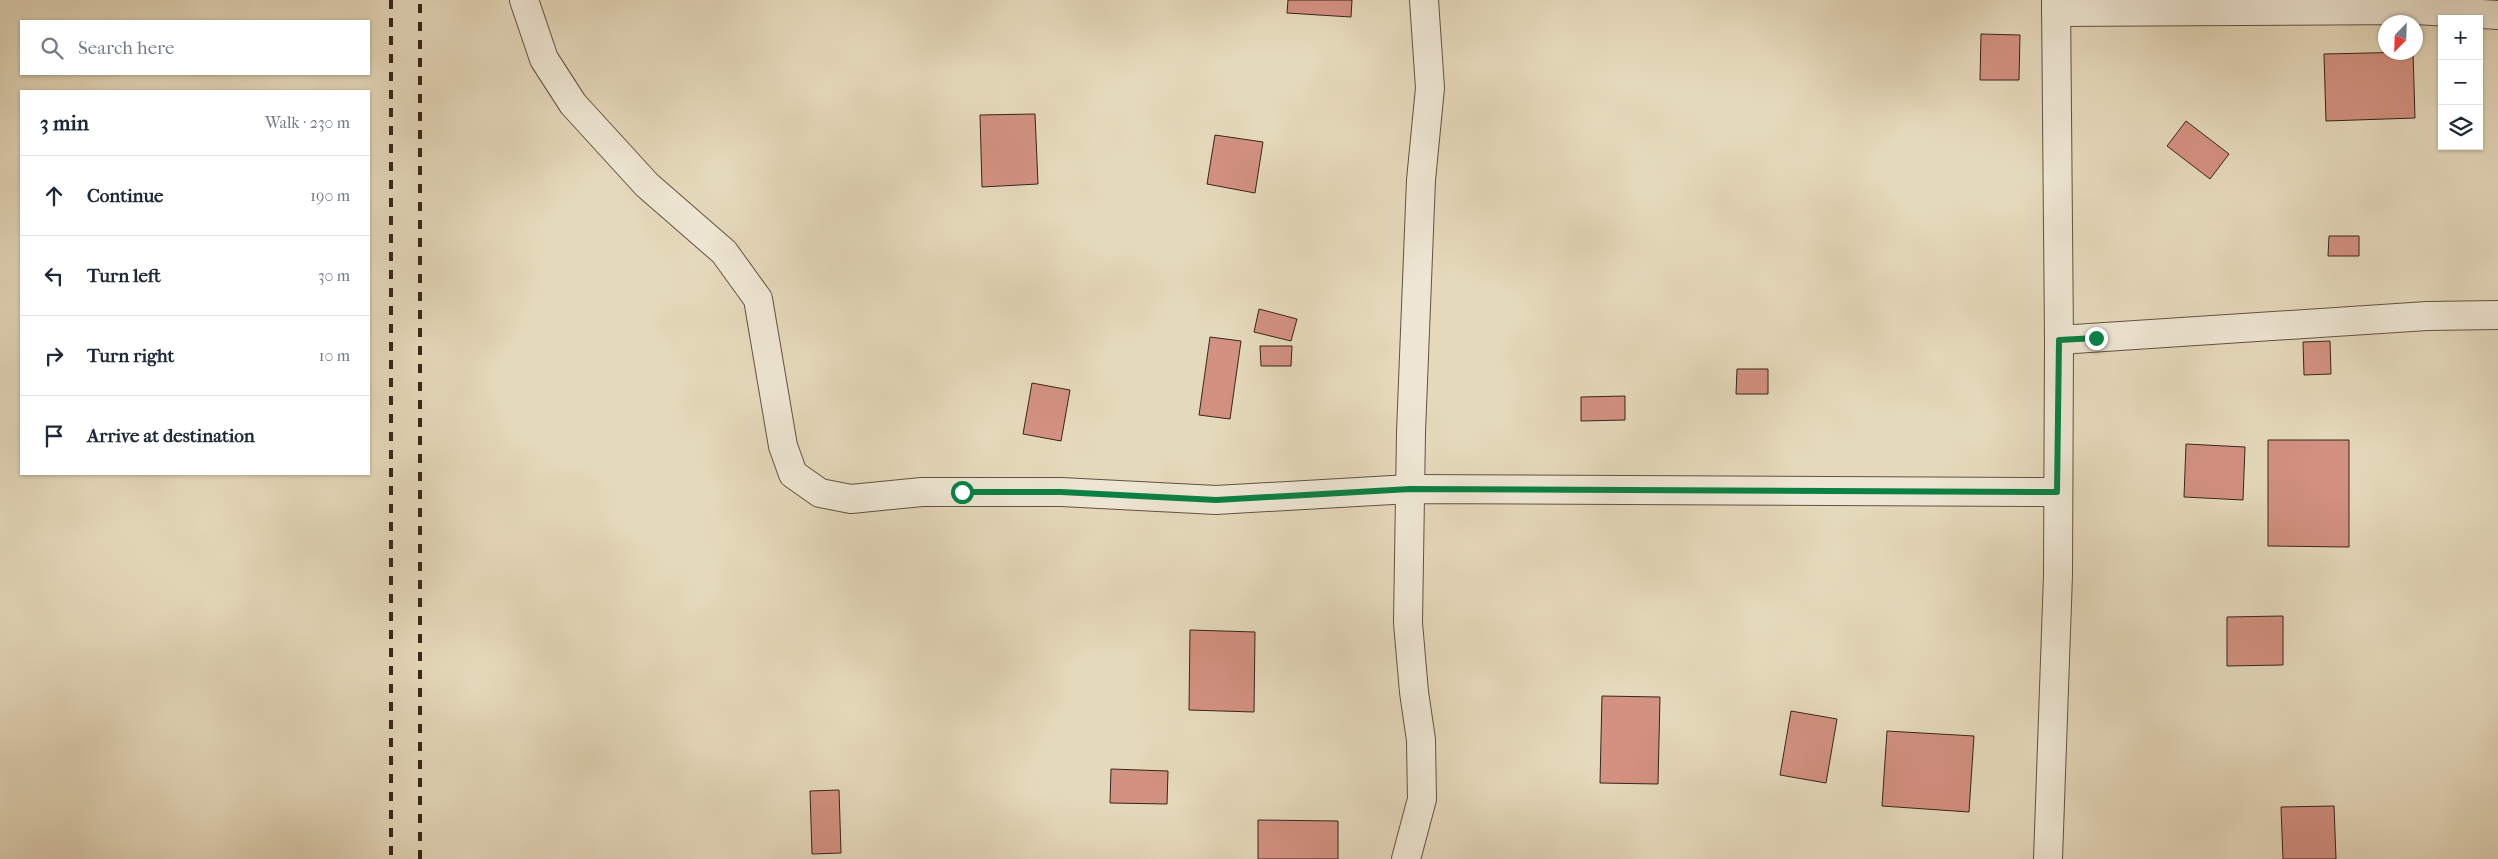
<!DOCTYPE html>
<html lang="en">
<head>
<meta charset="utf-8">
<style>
	body { margin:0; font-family:"IM FELL French Canon",serif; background:#f2f2f3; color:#1f2937 }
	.controls { position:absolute; right:15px; top:15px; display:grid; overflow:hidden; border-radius:0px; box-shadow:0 1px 4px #0004 }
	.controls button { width:45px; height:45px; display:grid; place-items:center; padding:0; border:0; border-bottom:1px solid #e0e1e3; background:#fff; color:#1f2937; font:25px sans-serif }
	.compass { position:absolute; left:2378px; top:15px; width:45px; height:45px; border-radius:50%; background:#fff; box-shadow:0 1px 4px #0004; rotate:203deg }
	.stop { position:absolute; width:15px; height:15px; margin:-11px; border:4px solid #0b8043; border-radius:50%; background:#fff }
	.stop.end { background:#0b8043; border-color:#fff; box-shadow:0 1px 5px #0008 }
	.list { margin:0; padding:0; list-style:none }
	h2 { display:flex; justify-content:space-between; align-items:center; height:65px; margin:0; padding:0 20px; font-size:21px }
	h2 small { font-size:16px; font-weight:400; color:#747a83 }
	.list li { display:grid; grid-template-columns:32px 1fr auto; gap:15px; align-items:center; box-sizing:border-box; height:80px; padding:0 20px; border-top:1px solid #e0e1e3 }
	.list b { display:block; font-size:19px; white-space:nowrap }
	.list em { font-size:16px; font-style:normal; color:#747a83 }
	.icon { flex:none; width:28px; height:28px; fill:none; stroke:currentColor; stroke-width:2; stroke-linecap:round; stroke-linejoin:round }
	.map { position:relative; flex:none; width:2498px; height:859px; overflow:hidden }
	.search { position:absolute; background:#fff; box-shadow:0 1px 4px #0004; left:20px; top:20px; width:350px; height:55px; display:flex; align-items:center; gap:12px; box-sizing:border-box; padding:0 18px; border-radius:0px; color:#747a83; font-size:19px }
	.panel { position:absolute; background:#fff; box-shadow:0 1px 4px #0004; left:20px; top:90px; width:350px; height:385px; border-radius:0px }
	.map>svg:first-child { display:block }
	.building { fill:#d39181; stroke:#37251a }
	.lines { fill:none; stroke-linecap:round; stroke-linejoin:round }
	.street-casing { stroke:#625242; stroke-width:30 }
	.street { stroke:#eee6d3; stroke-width:28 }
	.rail { stroke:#37251a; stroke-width:4; stroke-dasharray:9 9; stroke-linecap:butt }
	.route { stroke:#0b8043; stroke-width:6 }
</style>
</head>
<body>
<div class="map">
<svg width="2498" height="859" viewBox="0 0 2498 859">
	<rect width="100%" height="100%" fill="#e5d9bb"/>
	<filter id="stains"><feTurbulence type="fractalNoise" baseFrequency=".004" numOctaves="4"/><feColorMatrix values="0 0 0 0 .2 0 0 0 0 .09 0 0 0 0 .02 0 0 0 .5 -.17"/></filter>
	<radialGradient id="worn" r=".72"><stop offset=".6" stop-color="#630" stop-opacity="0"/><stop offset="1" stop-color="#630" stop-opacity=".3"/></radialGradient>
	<g class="building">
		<polygon points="1288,0 1352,0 1351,17 1287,13"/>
		<polygon points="1981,34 2020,35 2019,80 1980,80"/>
		<polygon points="2413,52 2415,118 2326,121 2324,54"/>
		<polygon points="1035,114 1038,184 982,187 980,115"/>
		<polygon points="2186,121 2229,154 2210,179 2167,146"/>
		<polygon points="1215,135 1263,142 1255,193 1207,184"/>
		<polygon points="2329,236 2359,236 2359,256 2328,256"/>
		<polygon points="1259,309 1297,319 1291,341 1254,332"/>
		<polygon points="1210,337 1241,341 1230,419 1199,415"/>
		<polygon points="2330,341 2331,374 2304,375 2303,342"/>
		<polygon points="1260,346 1292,346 1291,366 1261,366"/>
		<polygon points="1737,369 1768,369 1768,394 1736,394"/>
		<polygon points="1032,383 1070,390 1061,441 1023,434"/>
		<polygon points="1625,396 1625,420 1581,421 1581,397"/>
		<polygon points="2268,440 2349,440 2349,547 2268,546"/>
		<polygon points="2186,444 2245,447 2243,500 2184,497"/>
		<polygon points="2283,616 2283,665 2227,666 2227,617"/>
		<polygon points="1190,630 1255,632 1254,712 1189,710"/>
		<polygon points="1602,696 1660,697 1658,784 1600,783"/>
		<polygon points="1791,711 1837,719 1826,783 1780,775"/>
		<polygon points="1887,731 1974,736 1969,812 1882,806"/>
		<polygon points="1111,769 1168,771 1167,804 1110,803"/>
		<polygon points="839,790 841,853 812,854 810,791"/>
		<polygon points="2334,806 2336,859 2283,859 2281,807"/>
		<polygon points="1258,820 1338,821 1338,859 1258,859"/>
	</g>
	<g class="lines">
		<g class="street-casing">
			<g id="street">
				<polyline points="524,0 544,59 573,104 647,185 724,252 758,299 783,446 793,474 820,493 851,499 922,492 1061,492 1216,500 1410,489 2057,492"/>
				<polyline points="2056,12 2416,10 2498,15"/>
				<polyline points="2059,340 2427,316 2498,315"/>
				<polyline points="1406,859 1422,799 1421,740 1414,692 1408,623 1411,432 1421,180 1430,88 1424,0"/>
				<polyline points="2048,859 2058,575 2059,340 2056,0"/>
			</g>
		</g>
		<use href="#street" class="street"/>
		<g class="rail">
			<polyline points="391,0 391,859"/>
			<polyline points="420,859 420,0"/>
		</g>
	</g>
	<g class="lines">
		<polyline class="route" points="962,492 1061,492 1216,500 1410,489 2057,492 2059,340 2096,338"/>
	</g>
	<rect width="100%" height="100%" filter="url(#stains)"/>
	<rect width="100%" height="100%" fill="url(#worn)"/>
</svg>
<div class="controls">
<button>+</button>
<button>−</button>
<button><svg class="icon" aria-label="layers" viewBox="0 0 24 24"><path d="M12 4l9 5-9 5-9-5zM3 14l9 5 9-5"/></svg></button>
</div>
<svg class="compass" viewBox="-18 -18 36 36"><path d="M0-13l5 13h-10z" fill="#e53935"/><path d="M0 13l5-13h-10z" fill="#747a83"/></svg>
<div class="stop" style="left:962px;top:492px"></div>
<div class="stop end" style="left:2096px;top:338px"></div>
<div class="search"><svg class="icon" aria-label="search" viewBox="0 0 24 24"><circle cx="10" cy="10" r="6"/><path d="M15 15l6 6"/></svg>Search here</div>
<section class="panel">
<h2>3 min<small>Walk · 230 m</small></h2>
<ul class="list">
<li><svg class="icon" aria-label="ahead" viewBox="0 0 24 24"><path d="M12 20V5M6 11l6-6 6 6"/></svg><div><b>Continue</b></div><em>190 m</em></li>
<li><svg class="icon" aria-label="left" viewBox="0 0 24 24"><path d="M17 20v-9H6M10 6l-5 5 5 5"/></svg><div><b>Turn left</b></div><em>30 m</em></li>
<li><svg class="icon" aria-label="right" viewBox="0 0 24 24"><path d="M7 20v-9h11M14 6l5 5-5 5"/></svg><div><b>Turn right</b></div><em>10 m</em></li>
<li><svg class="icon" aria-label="arrive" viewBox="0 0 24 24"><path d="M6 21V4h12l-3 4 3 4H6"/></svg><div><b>Arrive at destination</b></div></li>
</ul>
</section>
</div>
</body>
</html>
